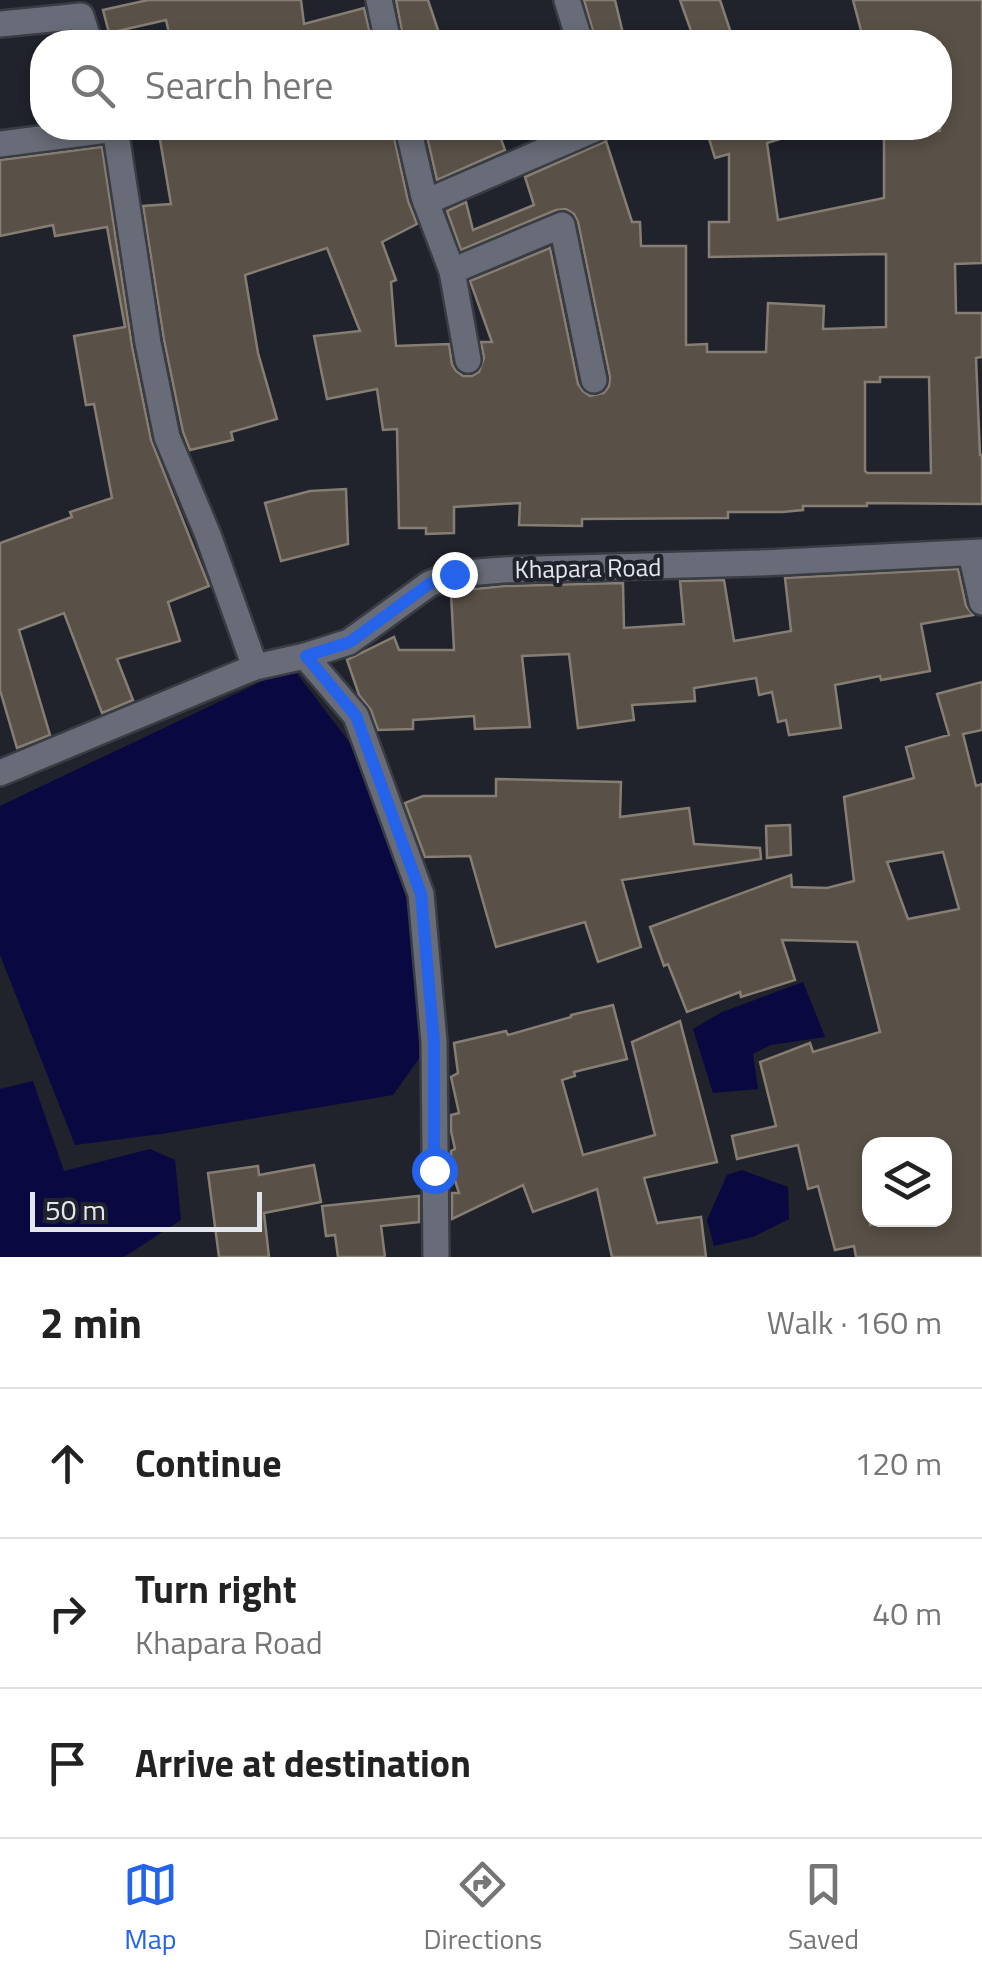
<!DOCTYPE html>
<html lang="en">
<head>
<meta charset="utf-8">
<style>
	body { margin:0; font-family:"Titillium Web",sans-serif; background:#f2f2f2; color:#222 }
	.controls { position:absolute; right:30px; bottom:30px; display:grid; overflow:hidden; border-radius:20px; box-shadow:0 5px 15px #0003 }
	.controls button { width:90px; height:90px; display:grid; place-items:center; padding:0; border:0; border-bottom:2px solid #e0e0e0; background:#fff; color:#222; font:50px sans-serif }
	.scale { position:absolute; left:30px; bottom:25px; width:232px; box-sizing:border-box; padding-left:10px; border:5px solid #e4e6ed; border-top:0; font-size:28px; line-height:35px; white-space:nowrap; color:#e4e6ed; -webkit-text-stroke:8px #20222c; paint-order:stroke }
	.stop { position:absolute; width:30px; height:30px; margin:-22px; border:8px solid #2563eb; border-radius:50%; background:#fff }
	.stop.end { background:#2563eb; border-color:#fff; box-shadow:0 2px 10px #0008 }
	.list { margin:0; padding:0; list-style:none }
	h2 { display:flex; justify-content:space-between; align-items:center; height:130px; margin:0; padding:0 40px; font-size:42px }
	h2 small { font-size:32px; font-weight:400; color:#767676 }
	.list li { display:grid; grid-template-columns:65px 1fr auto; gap:30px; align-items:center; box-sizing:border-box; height:150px; padding:0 40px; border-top:2px solid #e0e0e0 }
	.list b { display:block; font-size:38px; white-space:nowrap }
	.list p { margin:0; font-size:32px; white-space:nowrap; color:#767676 }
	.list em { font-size:32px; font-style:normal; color:#767676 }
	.icon { flex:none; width:55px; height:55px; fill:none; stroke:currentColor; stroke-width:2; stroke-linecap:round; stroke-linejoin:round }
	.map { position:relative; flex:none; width:982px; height:1257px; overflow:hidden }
	.search { position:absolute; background:#fff; box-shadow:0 5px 15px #0003; left:30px; right:30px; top:30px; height:110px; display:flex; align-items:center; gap:25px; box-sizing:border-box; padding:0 35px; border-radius:40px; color:#767676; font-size:38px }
	.sheet { height:580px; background:#fff }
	nav { display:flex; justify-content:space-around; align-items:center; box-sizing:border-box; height:140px; border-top:2px solid #e0e0e0; background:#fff; font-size:28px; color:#767676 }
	nav a { display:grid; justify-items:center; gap:5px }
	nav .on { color:#2563eb }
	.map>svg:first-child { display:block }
	.water { fill:#0a0841 }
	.building { fill:#595147; stroke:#867e73; stroke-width:2.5; fill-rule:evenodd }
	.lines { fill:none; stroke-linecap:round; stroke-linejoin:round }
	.minor-casing { stroke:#3a3c44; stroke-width:30 }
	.minor { stroke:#686c78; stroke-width:25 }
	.route { stroke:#2563eb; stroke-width:12 }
	.labels { text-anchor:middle; stroke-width:8; stroke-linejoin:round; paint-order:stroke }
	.street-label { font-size:25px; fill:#e4e6ed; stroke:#20222c }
</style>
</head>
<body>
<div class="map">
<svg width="982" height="1257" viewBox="0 0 982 1257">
	<rect width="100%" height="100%" fill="#20222c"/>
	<g class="water">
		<polygon points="292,667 363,760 419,920 425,1050 393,1095 161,1134 75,1145 0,955 0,806"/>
		<polygon points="803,982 825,1037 771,1045 753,1054 758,1089 713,1093 693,1029 722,1012"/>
		<polygon points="33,1081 64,1171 150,1149 175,1160 181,1220 124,1257 0,1257 0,1089"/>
		<polygon points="742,1170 788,1187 789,1219 753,1237 714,1246 707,1220 727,1175"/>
	</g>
	<g class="building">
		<polygon points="148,0 301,0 304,24 364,8 372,42 171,42 166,20 109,33 103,10"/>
		<polygon points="396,0 428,0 442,42 404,42"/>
		<polygon points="584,0 615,0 625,42 596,42"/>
		<polygon points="680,0 720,0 734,42 695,42"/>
		<path d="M853,0H982V263L955,264L956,313H982V357L976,358L980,455H982V504L867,503V506H803V510L782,512H728V518L582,519V526L519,525L520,503L454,507V533L426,534V528H399L397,429L383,430L377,389L327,399L314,336L360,331L327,248L245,275L258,353L277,419L231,432L233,440L190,450L183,432L164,340L143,206L171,204L158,128H392L408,201L417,224L382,242L396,280L391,282L396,346L449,344L452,364L456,371L463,376H472L479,372L484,358L481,342H492L470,281L550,248L578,384L583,391L590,396L604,393L609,386L610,377L578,222L574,214L566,209L556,210L461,250L447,211L466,202L473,230L534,205L525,177L606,141L632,222H640L641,246H686V345L707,344V352H766L768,303L824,306L823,329L886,327V254L709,257V222H729V154L715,158L707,132L722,128H796V134L767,143L778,220L884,198V131H940V42H864ZM880,377H929L931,473H867L865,471V382H880Z"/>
		<polygon points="425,128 497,128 505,150 437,180"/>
		<polygon points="102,147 132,346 151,440 209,586 168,602 180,641 117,659 133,700 102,713 64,613 19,630 50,735 17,748 0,690 0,543 72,517 70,512 112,498 94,404 86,405 74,336 125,327 107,227 55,236 53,225 0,236 0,160"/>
		<polygon points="346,489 348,544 281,561 265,503 310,491"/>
		<polygon points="958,569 966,606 973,615 921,624 930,671 881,680 880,676 835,685 841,728 789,735 786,720 778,722 772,692 759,695 756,678 694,688 695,701 632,705 634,720 578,728 569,654 522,656 530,727 475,729 474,716 413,720 413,729 378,730 371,710 359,695 347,660 394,637 399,650 454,650 451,593 456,591 504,586 623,583 624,628 684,624 680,581 724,580 734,641 791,631 785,578"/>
		<path d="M982,682V730L963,734L976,786L982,784V1257H856L854,1246L835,1250L818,1186L808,1189L798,1145L737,1159L732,1136L776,1126L760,1062L810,1043L813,1052L880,1032L857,942L782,940L795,980L741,997L740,992L687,1012L668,964L664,966L650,927L791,875L792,887L827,888L854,881L844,797L914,778L906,747L949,735L937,694ZM943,852L959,909L908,919L887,862ZM870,1144H944V1220H897L870,1225Z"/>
		<polygon points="496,779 621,782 620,817 689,808 694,844 760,848 761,859 622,880 641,947 598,962 585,922 496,947 470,856 425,857 405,803 423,796 496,796"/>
		<polygon points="790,825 791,855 767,858 766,826"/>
		<polygon points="613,1005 627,1059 574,1072 575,1076 562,1080 583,1155 655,1135 632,1042 680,1021 717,1162 644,1178 657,1223 701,1217 706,1257 612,1257 597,1189 533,1212 523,1185 452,1219 452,1193 459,1193 451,1168 451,1151 455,1149 451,1131 451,1115 459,1113 451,1077 458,1073 454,1043 506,1031 508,1035 571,1017 571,1015"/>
		<polygon points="314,1165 321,1202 264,1213 269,1257 219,1257 208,1173 258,1166 259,1175"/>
		<polygon points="419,1196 419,1222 381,1226 385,1257 338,1257 335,1235 326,1236 322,1206"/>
	</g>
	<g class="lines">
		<g class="minor-casing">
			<g id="minor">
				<polyline points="379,0 388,42"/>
				<polyline points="567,0 580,42"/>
				<polyline points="0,24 81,16 89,42"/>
				<polyline points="115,128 148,343 167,437 208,535 255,667"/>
				<polyline points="408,128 424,197 452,271 468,360"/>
				<polyline points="0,144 115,129"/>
				<polyline points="426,202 597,128"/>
				<polyline points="452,271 562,225 594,380"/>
				<polyline points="971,553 982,602"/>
				<polyline points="305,656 356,716 421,894 434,1042 436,1257"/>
				<polyline points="0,773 255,667 305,656 349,642 429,584 454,574 503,570 760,563 982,552"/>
			</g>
		</g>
		<use href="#minor" class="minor"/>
	</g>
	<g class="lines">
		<polyline class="route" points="434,1170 434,1042 421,894 356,716 306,656 350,642 429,584 454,574"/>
	</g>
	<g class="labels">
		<g class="street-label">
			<text transform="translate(588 568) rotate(-1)" y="9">Khapara Road</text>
		</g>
	</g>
</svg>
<div class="controls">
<button><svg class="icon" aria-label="layers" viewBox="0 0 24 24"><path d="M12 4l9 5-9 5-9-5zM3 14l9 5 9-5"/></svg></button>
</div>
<div class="scale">50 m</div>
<div class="stop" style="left:434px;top:1170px"></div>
<div class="stop end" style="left:454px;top:574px"></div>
<div class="search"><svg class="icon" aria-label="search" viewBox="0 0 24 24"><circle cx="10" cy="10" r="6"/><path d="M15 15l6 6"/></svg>Search here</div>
</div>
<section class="sheet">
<h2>2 min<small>Walk · 160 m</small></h2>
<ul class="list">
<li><svg class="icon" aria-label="ahead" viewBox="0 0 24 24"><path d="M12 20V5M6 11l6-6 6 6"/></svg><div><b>Continue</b></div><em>120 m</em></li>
<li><svg class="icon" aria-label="right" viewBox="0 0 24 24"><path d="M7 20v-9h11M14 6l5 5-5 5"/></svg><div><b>Turn right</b><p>Khapara Road</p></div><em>40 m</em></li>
<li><svg class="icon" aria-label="arrive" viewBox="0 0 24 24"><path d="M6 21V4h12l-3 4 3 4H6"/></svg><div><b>Arrive at destination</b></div></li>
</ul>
</section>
<nav>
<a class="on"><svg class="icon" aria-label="map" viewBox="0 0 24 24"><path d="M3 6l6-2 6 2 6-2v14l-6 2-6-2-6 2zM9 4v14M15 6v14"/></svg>Map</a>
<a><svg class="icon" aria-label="directions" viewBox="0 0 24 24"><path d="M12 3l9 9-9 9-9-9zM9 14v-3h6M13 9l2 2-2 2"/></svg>Directions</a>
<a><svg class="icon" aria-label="saved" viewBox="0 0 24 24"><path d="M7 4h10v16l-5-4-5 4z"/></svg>Saved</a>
</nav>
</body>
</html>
